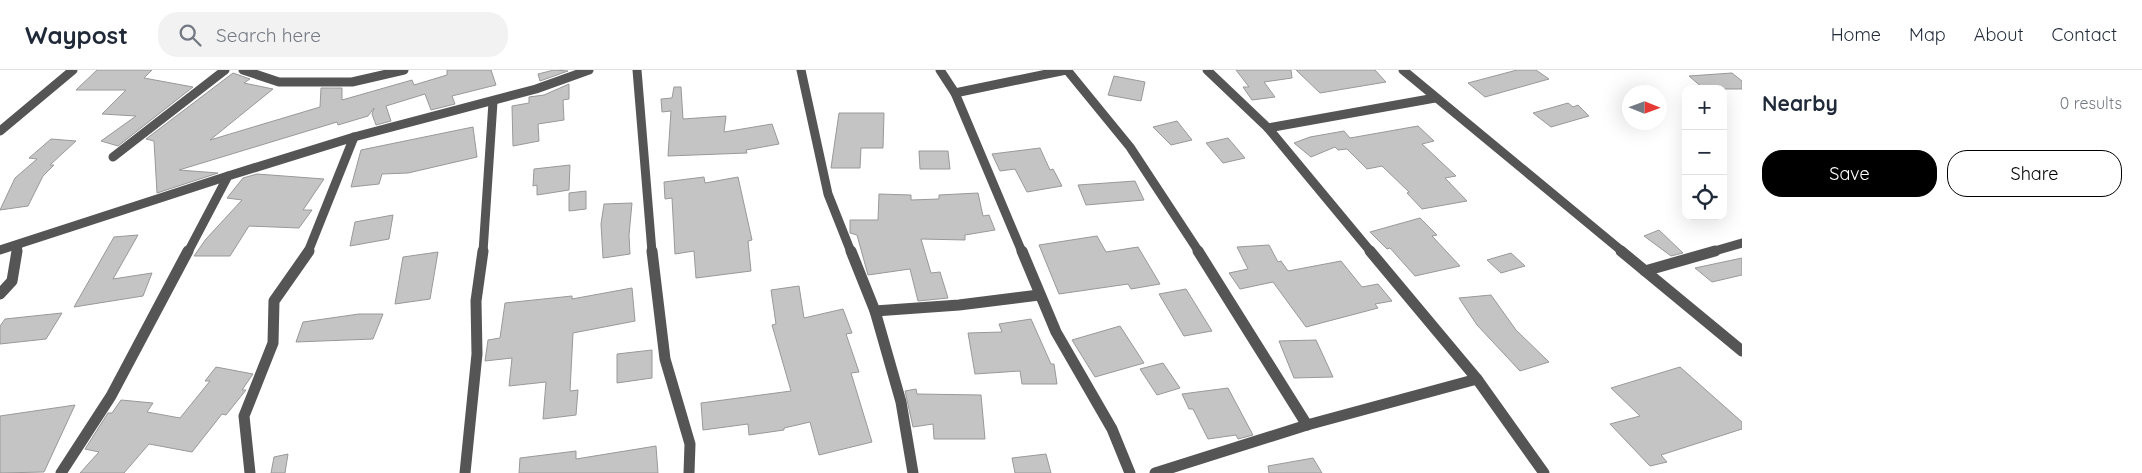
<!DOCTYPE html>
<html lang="en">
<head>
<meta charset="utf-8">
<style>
	body { margin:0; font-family:Quicksand,sans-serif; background:#f2f2f3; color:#1f2937 }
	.controls { position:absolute; right:15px; top:15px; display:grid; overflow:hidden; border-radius:10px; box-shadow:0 5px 20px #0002 }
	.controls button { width:45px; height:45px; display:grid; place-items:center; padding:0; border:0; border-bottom:1px solid #e0e1e3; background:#fff; color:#1f2937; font:25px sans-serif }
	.compass { position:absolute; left:1622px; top:15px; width:45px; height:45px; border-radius:50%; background:#fff; box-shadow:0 5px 20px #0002; rotate:91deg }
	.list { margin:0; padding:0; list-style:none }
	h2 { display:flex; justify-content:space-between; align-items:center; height:65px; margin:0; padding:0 20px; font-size:21px }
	h2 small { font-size:16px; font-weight:400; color:#747a83 }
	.actions { display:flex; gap:10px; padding:15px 20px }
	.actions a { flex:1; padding:11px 0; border:1px solid #000; border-radius:20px; text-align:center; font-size:18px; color:#000 }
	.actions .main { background:#000; color:#fff }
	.icon { flex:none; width:28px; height:28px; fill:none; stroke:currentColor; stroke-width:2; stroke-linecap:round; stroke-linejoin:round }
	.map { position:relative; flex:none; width:1742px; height:403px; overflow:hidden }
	header { display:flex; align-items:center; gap:30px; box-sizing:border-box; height:70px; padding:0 25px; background:#fff; border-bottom:1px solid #e0e1e3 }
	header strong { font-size:24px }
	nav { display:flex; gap:28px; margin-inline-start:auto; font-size:18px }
	.search { width:350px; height:45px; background:#f2f2f3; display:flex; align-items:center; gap:12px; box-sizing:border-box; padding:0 18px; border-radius:20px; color:#747a83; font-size:19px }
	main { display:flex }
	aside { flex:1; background:#fff }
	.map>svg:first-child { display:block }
	.building { fill:#c4c4c4; stroke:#999 }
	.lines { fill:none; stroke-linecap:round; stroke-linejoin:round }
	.minor-far1 { stroke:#555; stroke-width:9 }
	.minor { stroke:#555; stroke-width:11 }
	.tertiary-far1 { stroke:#555; stroke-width:9 }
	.tertiary { stroke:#555; stroke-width:11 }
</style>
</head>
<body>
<header>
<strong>Waypost</strong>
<div class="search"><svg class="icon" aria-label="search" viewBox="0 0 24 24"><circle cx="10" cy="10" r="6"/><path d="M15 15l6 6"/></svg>Search here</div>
<nav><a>Home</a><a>Map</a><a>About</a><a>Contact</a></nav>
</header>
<main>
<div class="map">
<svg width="1742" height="403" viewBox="0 0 1742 403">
	<rect width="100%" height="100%" fill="#fff"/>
	<g class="building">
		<polygon points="97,0 152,0 144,8 193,17 118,76 101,71 136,46 102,44 126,20 76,20"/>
		<polygon points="447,0 491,0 496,15 452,26 455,34 431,40 425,24 386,36 391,51 376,55 372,44 374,38 368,46 338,55 337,52 179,100 218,103 157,123 154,71 146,69 233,3 250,9 244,13 273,19 210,70 320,37 321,18 342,18 342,30 412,10 414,15 447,5"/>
		<polygon points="554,0 568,1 540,11 538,4"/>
		<polygon points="1236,0 1291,0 1292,8 1264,12 1275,27 1252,30 1243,17 1249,17"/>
		<polygon points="1296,0 1375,0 1386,12 1320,23"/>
		<polygon points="1517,0 1536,0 1549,9 1485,27 1468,13"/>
		<polygon points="1732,3 1742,11 1742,19 1704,19 1689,6"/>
		<polygon points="1114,6 1145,12 1141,31 1108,25"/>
		<polygon points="569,14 569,29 563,30 564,50 538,54 539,71 513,76 512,36 529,33 529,27 544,25"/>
		<polygon points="674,17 681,17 683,49 726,46 724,62 772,54 779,74 746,80 747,83 668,86 671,41 662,42 661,29 672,28"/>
		<polygon points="1568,33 1573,37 1578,35 1589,46 1551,57 1533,43"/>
		<polygon points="839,43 884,43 883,78 861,78 860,98 831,98"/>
		<polygon points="1177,51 1192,70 1171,75 1153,57"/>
		<polygon points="1418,56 1434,71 1422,74 1456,106 1445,108 1467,131 1422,139 1407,123 1409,122 1382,96 1367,99 1347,79 1338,80 1335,77 1311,87 1294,73 1310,67 1344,61 1350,68"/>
		<polygon points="473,57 477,87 408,103 382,104 379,114 351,117 361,80"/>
		<polygon points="1228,68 1245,88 1223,93 1206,73"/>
		<polygon points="51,69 76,71 50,95 54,95 43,106 28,136 0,140 15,108 37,89 29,88"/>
		<polygon points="1040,78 1050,100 1053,99 1062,116 1027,122 1015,99 1000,101 992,84"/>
		<polygon points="919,81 948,81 950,99 920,99"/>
		<polygon points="570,95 569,120 537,125 537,115 533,116 534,99"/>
		<polygon points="257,104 324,109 303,140 312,140 299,158 249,156 230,186 194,186 206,169 242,130 227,128 243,108"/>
		<polygon points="704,107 705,113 738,107 752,170 748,171 751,201 696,208 694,181 675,184 672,128 665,129 664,112"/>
		<polygon points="1135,111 1144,130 1086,135 1078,115"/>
		<polygon points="586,121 586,139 569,141 569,123"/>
		<polygon points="978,123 983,146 989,145 995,160 965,165 965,170 921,169 931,203 940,202 948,228 918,231 910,199 868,205 857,165 850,163 850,150 878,150 879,124 911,125 911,130 939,129 939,125"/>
		<polygon points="632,133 629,165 630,184 603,188 601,154 604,134"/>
		<polygon points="393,145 389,169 350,176 355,152"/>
		<polygon points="1420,148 1437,165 1432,166 1460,196 1415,206 1390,178 1387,179 1370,162"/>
		<polygon points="1659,160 1683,183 1671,186 1644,166"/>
		<polygon points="138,165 113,209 152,203 143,226 74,237 114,167"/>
		<polygon points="1097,166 1106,182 1138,177 1160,214 1131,219 1128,214 1059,224 1039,175"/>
		<polygon points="1269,175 1278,192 1281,191 1288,201 1341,191 1362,217 1378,214 1392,231 1375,234 1378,238 1306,257 1273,212 1240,219 1229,203 1248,199 1237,177"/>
		<polygon points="438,182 430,229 395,234 403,187"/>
		<polygon points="1511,183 1525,196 1501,203 1487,190"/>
		<polygon points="1742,188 1742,205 1712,212 1695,198"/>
		<polygon points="799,216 804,248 843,239 852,263 846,264 859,302 851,303 872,372 819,385 810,352 784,358 784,360 749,365 748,354 703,360 701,333 791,321 772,255 776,254 771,220"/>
		<polygon points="632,218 635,251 573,263 570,321 578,320 576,345 543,349 546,312 509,316 512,288 485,291 488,270 500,268 505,233 572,226 572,229"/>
		<polygon points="1186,219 1212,261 1184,266 1159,224"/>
		<polygon points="1491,225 1516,260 1549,292 1520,301 1477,255 1459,228"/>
		<polygon points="62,243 46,269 0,274 0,256 5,249"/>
		<polygon points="359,244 383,244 373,269 296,272 303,252"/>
		<polygon points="1031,249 1051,294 1054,294 1057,314 1022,314 1020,301 975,304 968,263 1002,262 999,254"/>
		<polygon points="1120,256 1144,293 1095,307 1072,270"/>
		<polygon points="1316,270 1333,307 1294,308 1279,271"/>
		<polygon points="652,280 652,308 617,313 617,284"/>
		<polygon points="1163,293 1180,318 1157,325 1140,299"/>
		<polygon points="216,297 253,304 242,320 246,320 226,345 222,344 192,382 149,374 124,403 80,403 99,382 85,379 108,343 112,343 121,330 153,333 147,342 180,348 210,311 205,311"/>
		<polygon points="1680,297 1742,352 1742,359 1661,385 1667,392 1650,396 1610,354 1640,346 1611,318"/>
		<polygon points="1228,318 1253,365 1238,369 1236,365 1208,369 1193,339 1189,339 1182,324"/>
		<polygon points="916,319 917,324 981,325 985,369 934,369 933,354 913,357 905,321"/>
		<polygon points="75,335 44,402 0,403 0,346"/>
		<polygon points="656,376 658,403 519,403 520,388 576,381 576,389"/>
		<polygon points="288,384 285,403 271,403 274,387"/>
		<polygon points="1046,384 1051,403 1015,403 1012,388"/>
		<polygon points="1313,388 1322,403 1269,403 1268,396"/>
	</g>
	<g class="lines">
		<g class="minor-far1">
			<polyline points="243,0 279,12 352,12 404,0"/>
			<polyline points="637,0 652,182"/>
			<polyline points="801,0 828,124 851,182"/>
			<polyline points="940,0 955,23 1022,182"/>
			<polyline points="1067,0 1130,77 1199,182"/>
			<polyline points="1207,0 1268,58 1435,28"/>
			<polyline points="955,23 1066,0"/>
			<polyline points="1268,58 1371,182"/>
			<polyline points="0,61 73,0"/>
			<polyline points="113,87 225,0"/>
			<polyline points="0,180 228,106"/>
			<polyline points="17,182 18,175"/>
			<polyline points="188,182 228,106 354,67 536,19 589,0"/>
			<polyline points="308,182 354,67"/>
			<polyline points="483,182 493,32"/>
			<polyline points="1711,182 1742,173"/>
		</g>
		<g class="minor">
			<polyline points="652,181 665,289 690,374 689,403"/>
			<polyline points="851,181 875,241 901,332 913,403"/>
			<polyline points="1022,181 1056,262 1112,359 1130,403"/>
			<polyline points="1198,181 1307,355"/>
			<polyline points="1370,181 1477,309 1544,403"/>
			<polyline points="1645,201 1715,181"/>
			<polyline points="0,224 12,211 17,181"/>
			<polyline points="875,241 959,235 1039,225"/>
			<polyline points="61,403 111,326 188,181"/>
			<polyline points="250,403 244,346 273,273 274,231 309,181"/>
			<polyline points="465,403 477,284 476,231 483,181"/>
			<polyline points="1155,403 1307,355 1477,309"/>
		</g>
		<polyline class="tertiary-far1" points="1403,0 1623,182"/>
		<polyline class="tertiary" points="1621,181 1742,281"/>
	</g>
</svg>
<div class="controls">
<button>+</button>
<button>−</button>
<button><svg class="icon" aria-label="locate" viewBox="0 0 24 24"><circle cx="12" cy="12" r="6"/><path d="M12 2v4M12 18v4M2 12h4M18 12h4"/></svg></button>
</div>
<svg class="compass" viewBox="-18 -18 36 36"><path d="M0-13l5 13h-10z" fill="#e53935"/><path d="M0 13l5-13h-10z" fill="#747a83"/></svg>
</div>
<aside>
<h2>Nearby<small>0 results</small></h2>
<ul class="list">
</ul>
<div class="actions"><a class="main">Save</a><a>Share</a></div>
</aside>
</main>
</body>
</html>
